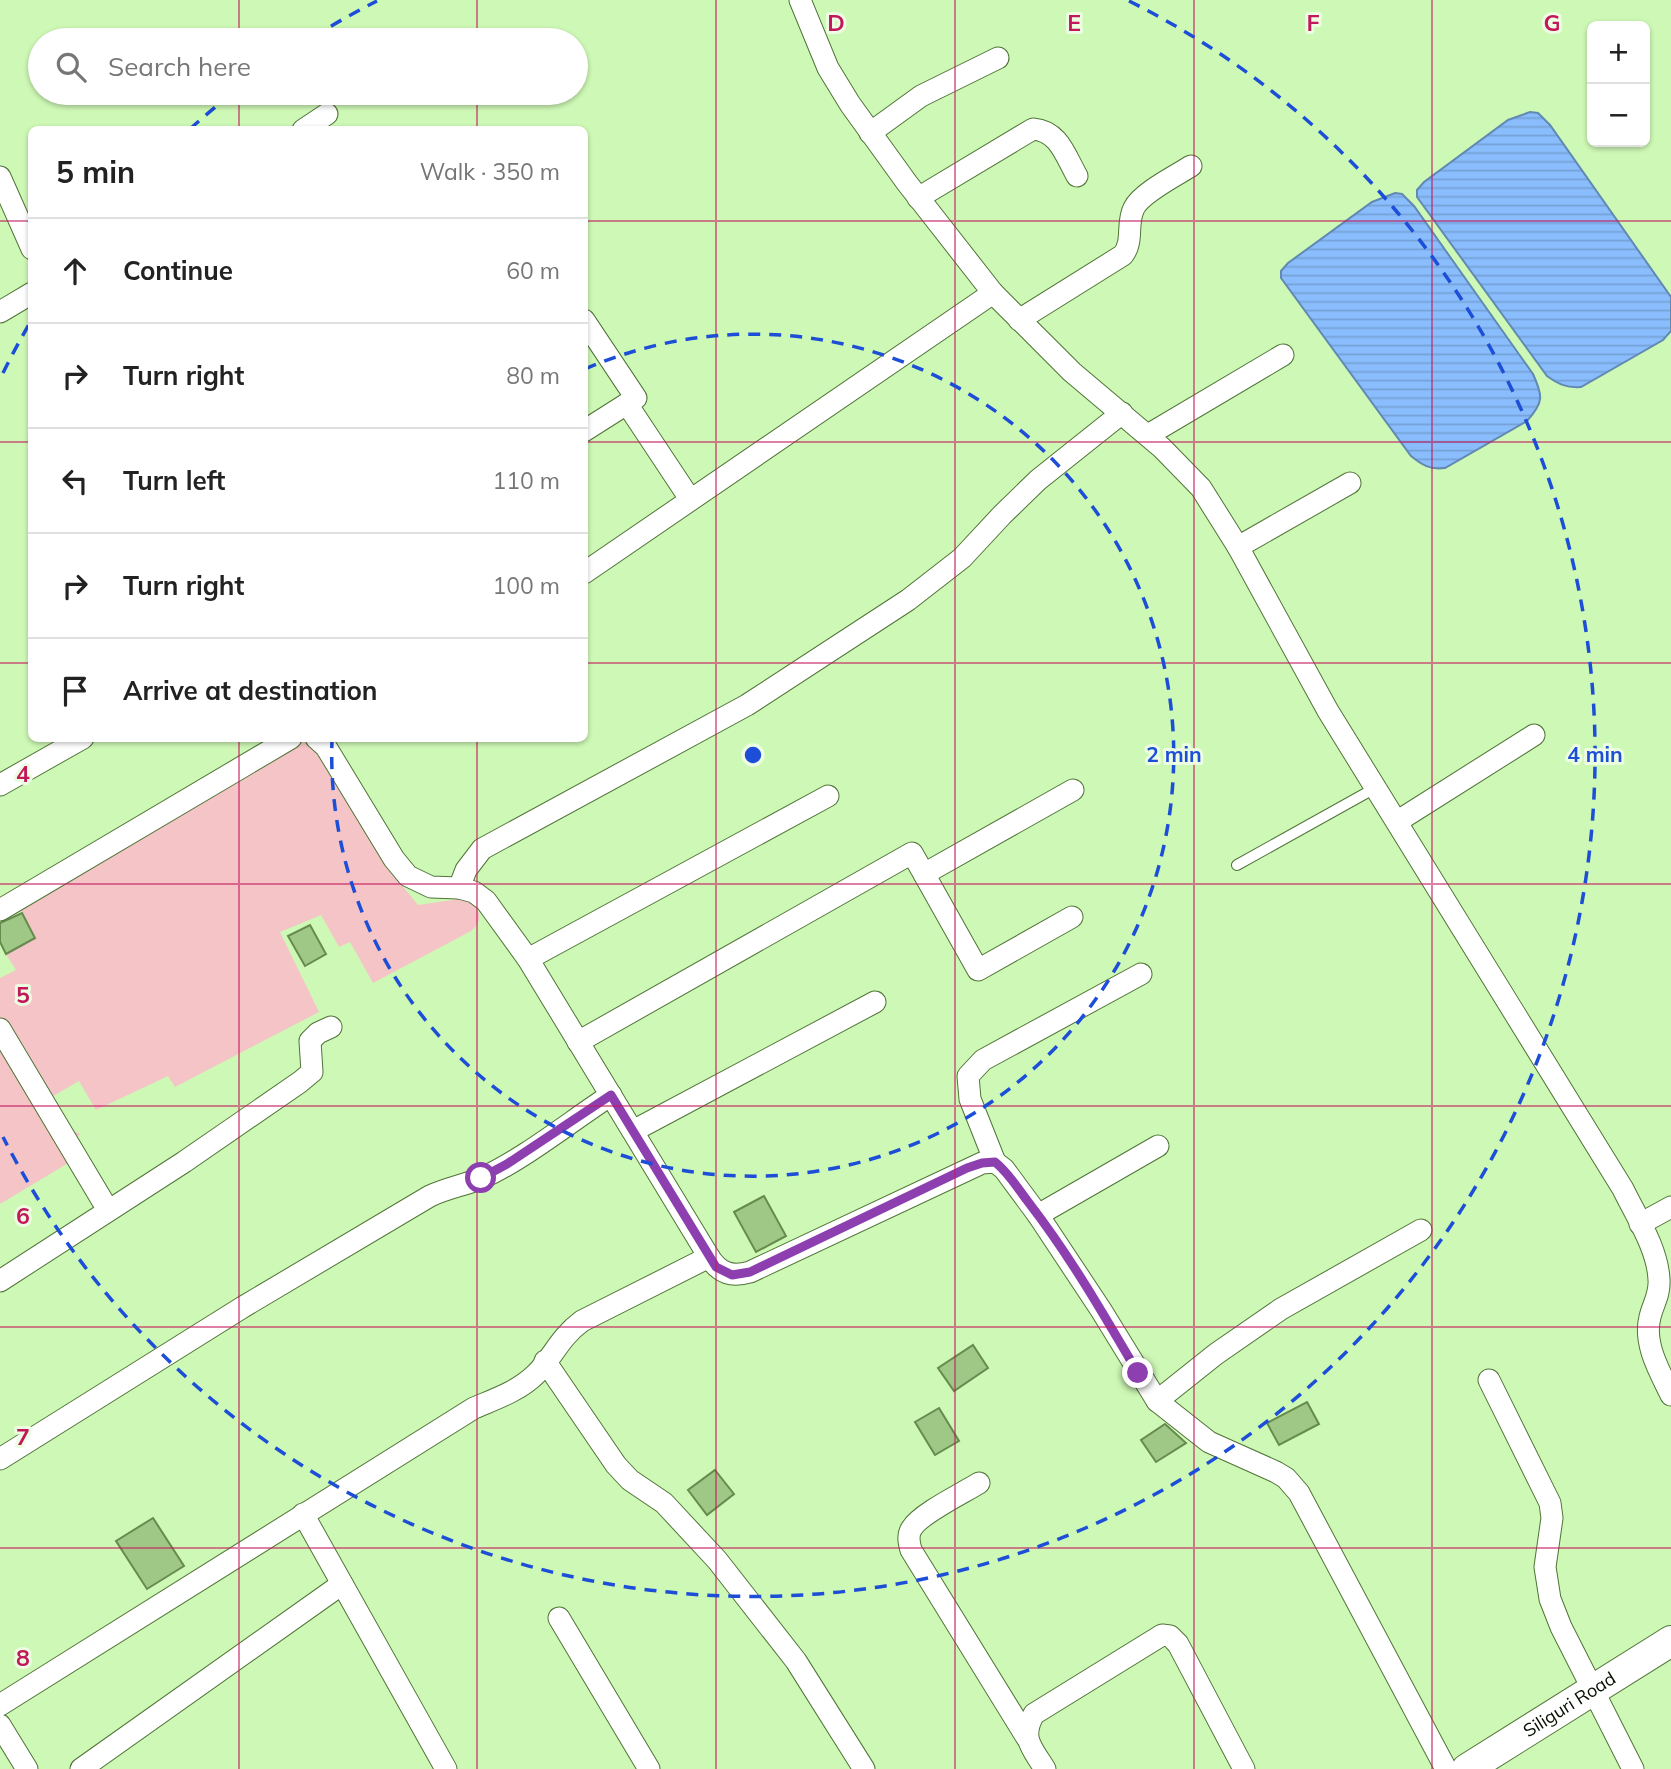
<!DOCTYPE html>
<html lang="en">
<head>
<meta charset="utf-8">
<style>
	body { margin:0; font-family:Mulish,sans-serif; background:#f6f6f6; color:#222 }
	.controls { position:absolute; right:21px; top:21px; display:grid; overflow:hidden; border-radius:10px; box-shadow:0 2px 5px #0004 }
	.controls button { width:63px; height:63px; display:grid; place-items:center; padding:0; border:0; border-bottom:2px solid #e0e0e0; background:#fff; color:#222; font:35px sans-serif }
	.stop { position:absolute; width:21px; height:21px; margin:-16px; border:5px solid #8d3fb0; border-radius:50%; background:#fff }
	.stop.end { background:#8d3fb0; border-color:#fff; box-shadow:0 2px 7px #0008 }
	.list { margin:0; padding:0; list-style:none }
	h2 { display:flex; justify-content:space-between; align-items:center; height:91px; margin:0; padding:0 28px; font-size:30px }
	h2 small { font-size:23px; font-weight:400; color:#767676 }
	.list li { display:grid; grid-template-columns:46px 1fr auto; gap:21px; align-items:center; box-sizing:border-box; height:105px; padding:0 28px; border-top:2px solid #e0e0e0 }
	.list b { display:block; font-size:26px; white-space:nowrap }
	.list em { font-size:23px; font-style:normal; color:#767676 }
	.icon { flex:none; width:38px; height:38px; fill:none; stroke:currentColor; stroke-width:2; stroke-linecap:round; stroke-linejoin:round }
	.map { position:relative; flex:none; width:1671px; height:1769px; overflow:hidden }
	.search { position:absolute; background:#fff; box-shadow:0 2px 5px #0004; left:28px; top:28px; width:560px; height:77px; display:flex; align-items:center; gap:18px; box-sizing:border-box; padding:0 24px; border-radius:38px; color:#767676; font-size:26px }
	.panel { position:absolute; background:#fff; box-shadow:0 2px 5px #0004; left:28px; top:126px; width:560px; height:616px; border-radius:10px }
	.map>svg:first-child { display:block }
	.green { fill:#f5c4c7 }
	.water { fill:url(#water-rules); stroke:#6189b1; stroke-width:2 }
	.building { fill:#9fc786; stroke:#668b4d; stroke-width:2 }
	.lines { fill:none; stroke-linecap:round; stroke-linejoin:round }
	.lane-casing { stroke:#507437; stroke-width:12 }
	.street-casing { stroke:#507437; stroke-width:23 }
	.secondary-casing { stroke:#507437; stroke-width:32 }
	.lane { stroke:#fff; stroke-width:10 }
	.street { stroke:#fff; stroke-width:21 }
	.secondary { stroke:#fff; stroke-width:30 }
	.route { stroke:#8d3fb0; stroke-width:9 }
	.grid { fill:none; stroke:#c2185b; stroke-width:2; stroke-opacity:0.55 }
	.ring { fill:none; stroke:#1d4ed8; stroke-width:3.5; stroke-dasharray:12 9 }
	.labels { text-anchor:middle; stroke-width:6; stroke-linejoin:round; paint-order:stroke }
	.street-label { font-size:18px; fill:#040f00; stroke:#ecfde2 }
	.grid-label { font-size:23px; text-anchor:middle; font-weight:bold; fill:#c2185b; stroke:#ecfde2; stroke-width:6; stroke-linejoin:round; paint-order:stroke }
	.centre { fill:#1d4ed8; stroke:#ecfde2; stroke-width:3.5 }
	.ring-label { font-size:21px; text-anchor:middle; font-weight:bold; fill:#1d4ed8; stroke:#ecfde2; stroke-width:6; stroke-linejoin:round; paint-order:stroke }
</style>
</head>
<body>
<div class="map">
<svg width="1671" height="1769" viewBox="0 0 1671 1769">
	<defs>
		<pattern id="water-rules" width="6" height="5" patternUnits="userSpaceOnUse" patternTransform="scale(1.75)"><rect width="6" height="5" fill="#89bdfd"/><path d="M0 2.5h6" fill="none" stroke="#75a1d7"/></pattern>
	</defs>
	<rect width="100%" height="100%" fill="#cef8b5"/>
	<path class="green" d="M302,739L313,748L387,867L418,905L466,898C480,908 485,919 471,931L373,983L350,942L339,947L321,915L280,932L319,1012L175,1087L168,1076L96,1110L79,1081L50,1098L65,1126L80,1134L75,1141L80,1156L0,1204V978L16,970L6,954L35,938L19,906Z"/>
	<g class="water">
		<path d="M1530,112L1538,113L1550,125L1671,297V331L1663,340L1581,387C1566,388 1558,384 1547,376L1417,197V190L1424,182L1508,120Z"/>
		<path d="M1395,193L1402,194L1414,206L1533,374C1543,396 1544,402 1527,421L1445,468C1430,470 1422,465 1411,456L1281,278V271L1288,263L1372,202Z"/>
	</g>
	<g class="building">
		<polygon points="22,913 35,938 6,954 0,942 0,923"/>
		<polygon points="310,925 326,954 305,966 288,936"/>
		<polygon points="764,1196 786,1236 756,1252 734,1212"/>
		<polygon points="973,1345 988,1368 954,1391 938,1368"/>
		<polygon points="1307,1402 1319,1424 1279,1445 1267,1423"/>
		<polygon points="939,1408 959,1441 935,1455 915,1422"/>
		<polygon points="1165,1424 1186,1443 1156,1462 1141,1440"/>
		<polygon points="715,1470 734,1494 707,1515 688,1490"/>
		<polygon points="153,1518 184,1566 147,1589 116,1541"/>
	</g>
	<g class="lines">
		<g class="lane-casing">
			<polyline id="lane" points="1237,865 1377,787"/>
		</g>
		<g class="street-casing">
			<g id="street">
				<path d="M800,0L828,68L850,104L907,183L993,293L1072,372L1162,448L1201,488L1238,547L1328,711L1623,1189C1636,1216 1658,1249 1659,1280C1660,1295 1653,1304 1650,1317C1643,1344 1660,1372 1671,1395"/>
				<polyline points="303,130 327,114"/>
				<polyline points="870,133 921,96 998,58"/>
				<polyline points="0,177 32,249"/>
				<path d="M918,198L1033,129C1059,131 1065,155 1077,176"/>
				<polyline points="0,312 32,293"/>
				<polyline points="584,320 636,398 584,431"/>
				<path d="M1019,320L1123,255C1134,241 1126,223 1134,208C1141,193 1177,175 1191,166"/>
				<polyline points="627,404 690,499"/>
				<polyline points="1148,435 1283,355"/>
				<polyline points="1238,547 1350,483"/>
				<polyline points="584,573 993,293"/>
				<path d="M316,738L326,747L394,859L408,876L431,887L459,888L474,892L486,901L528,959L709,1257C720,1274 732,1277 750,1272L982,1163L995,1162L1004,1169L1038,1215L1101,1310L1157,1401L1209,1442L1276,1472L1286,1478L1299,1493L1446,1769"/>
				<polyline points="0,785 83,738"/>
				<polyline points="1398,821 1534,735"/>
				<polyline points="924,874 978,970 1072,917"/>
				<polyline points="459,888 466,870 482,849 747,705 908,600 962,558 1002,515 1038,480 1122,413"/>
				<polyline points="0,910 291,738"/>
				<polyline points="528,959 828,796"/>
				<polyline points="0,1029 108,1210"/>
				<polyline points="578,1042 912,853 924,874 1073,790"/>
				<polyline points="633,1131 875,1002"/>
				<polyline points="995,1162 970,1099 968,1076 983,1060 1141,974"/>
				<polyline points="1038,1215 1158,1146"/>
				<polyline points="1640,1224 1671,1207"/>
				<polyline points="0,1281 184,1162 300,1082 312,1072 310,1041 318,1033 331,1027"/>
				<polyline points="545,1361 616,1465 630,1480 664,1503 717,1560 796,1661 864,1769"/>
				<polyline points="1489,1380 1550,1503 1552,1518 1545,1567 1550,1599 1561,1627 1633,1769"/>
				<polyline points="1157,1401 1216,1354 1281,1309 1421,1230"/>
				<path d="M0,1459L243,1307L430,1196C447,1188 465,1185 482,1178C524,1159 571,1121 611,1095"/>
				<path d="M979,1483C963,1493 920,1514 912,1528C907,1535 909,1543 911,1550L1027,1738"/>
				<polyline points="303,1514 446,1769"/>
				<polyline points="559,1618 649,1769"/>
				<path d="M0,1705L474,1408C495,1399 519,1391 536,1374C554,1356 559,1338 582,1321L709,1257"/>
				<polyline points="0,1725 27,1769"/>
				<polyline points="81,1769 342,1584"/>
				<path d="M1045,1769C1032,1748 1020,1738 1034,1714L1162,1635L1170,1636L1178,1644L1244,1769"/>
			</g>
		</g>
		<g class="secondary-casing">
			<g id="secondary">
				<path id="s1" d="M1467,1769L1671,1641"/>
			</g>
		</g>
		<use href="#lane" class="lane"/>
		<use href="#street" class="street"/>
		<use href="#secondary" class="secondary"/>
	</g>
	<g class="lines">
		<path class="route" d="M481,1178L507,1164L611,1095L716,1267L732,1275L750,1272L967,1168L982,1163L995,1162C1009,1173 1018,1189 1029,1203C1070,1256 1104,1315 1138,1373"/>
	</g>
	<path class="grid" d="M239,0V40M477,0V40M716,0V1769M955,0V1769M1194,0V1769M1432,0V1769M239,93V130M477,93V130M0,221H32M584,221H1671M0,442H32M584,442H1671M0,663H32M584,663H1671M239,738V1769M477,738V1769M0,884H1671M0,1106H1671M0,1327H1671M0,1548H1671"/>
	<g class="ring">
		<path d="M585 369A421 421 0 1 1 332 740"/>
		<path d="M3 373A842 842 0 0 1 31 321M190 129A842 842 0 0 1 229 96M313 37A842 842 0 0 1 377 1M1129 1A842 842 0 1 1 3 1137"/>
	</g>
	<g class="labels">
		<g class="street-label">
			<text dy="6" stroke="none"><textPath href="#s1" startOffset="121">Siliguri Road</textPath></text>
		</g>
	</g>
	<g class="grid-label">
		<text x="836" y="31">D</text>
		<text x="1074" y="31">E</text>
		<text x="1313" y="31">F</text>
		<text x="1552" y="31">G</text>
		<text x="23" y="782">4</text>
		<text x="23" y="1003">5</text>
		<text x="23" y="1224">6</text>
		<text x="23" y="1445">7</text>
		<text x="23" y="1666">8</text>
	</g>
	<circle cx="753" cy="755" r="10" class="centre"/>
	<g class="ring-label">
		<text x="1174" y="762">2 min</text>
		<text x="1595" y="762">4 min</text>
	</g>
</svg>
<div class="controls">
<button>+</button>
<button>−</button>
</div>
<div class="stop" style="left:481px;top:1178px"></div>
<div class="stop end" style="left:1138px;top:1373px"></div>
<div class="search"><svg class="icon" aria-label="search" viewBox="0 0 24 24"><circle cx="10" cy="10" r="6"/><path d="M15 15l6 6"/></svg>Search here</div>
<section class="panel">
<h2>5 min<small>Walk · 350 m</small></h2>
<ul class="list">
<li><svg class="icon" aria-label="ahead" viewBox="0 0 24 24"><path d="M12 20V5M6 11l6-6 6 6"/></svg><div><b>Continue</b></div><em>60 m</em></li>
<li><svg class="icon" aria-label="right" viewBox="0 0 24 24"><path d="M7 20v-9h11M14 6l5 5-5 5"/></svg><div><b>Turn right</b></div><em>80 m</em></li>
<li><svg class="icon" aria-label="left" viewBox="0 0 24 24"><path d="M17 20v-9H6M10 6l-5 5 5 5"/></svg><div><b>Turn left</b></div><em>110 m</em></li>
<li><svg class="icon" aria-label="right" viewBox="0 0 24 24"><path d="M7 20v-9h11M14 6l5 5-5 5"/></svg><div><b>Turn right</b></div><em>100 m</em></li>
<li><svg class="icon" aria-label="arrive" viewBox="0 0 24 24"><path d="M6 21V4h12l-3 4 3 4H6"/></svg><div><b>Arrive at destination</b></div></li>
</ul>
</section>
</div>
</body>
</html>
